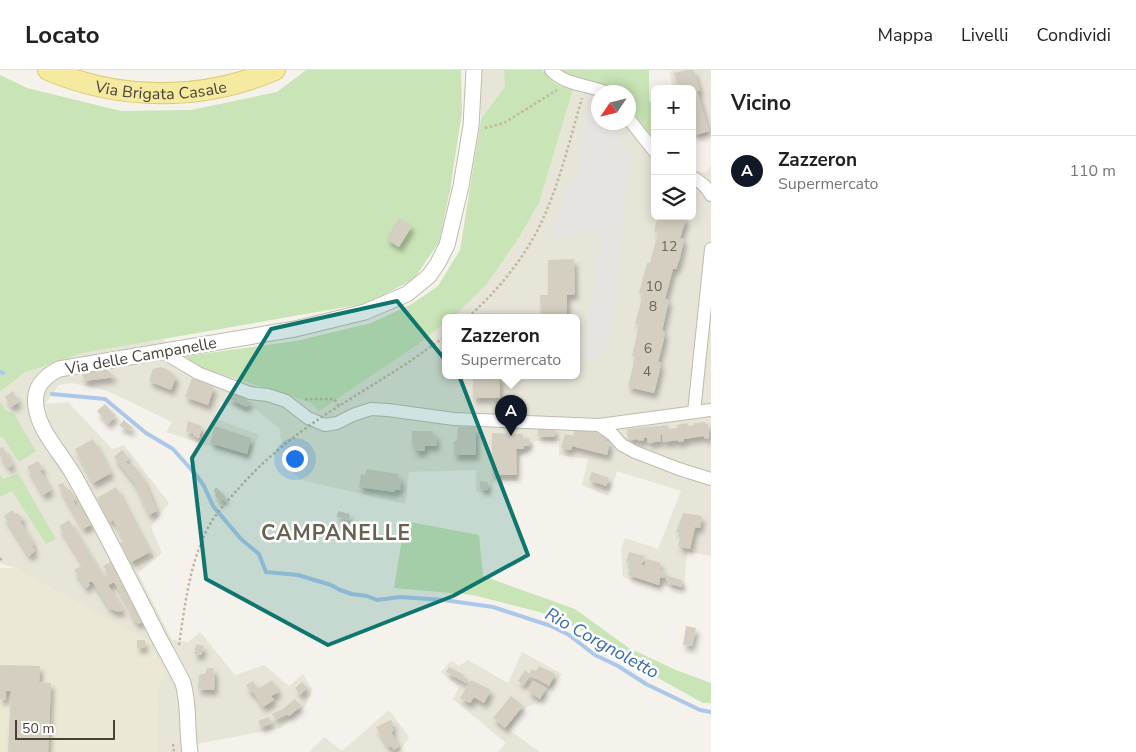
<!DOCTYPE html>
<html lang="it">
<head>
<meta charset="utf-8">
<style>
	body { margin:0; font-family:"Nunito Sans",sans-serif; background:#f6f6f6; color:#222 }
	.controls { position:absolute; right:15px; top:15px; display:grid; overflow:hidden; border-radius:8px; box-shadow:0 2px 12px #0003 }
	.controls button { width:45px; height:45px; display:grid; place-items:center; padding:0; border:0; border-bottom:1px solid #e0e0e0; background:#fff; color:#222; font:25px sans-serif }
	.compass { position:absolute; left:591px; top:15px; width:45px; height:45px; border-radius:50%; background:#fff; box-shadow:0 2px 12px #0003; rotate:235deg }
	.scale { position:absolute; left:15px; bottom:12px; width:100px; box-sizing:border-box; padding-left:5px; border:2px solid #474338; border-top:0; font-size:14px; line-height:18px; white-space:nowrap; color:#474338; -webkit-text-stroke:4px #fff; paint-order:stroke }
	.you { position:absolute; left:294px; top:388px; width:18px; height:18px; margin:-12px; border:4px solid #fff; border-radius:50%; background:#1a73e8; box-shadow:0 0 0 8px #1a73e833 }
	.badge { display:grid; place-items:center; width:32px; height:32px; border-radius:50%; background:#111827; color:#fff; font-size:16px; font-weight:700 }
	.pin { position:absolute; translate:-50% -41px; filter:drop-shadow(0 1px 2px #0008) }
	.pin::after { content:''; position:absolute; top:26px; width:18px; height:15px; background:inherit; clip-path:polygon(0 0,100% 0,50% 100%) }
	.popup { position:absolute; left:442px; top:244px; width:138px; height:65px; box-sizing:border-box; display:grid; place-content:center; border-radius:8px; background:#fff; filter:drop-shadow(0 1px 4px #0005); font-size:16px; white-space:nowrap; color:#767676 }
	.popup b { font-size:19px; color:#222 }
	.popup::after { content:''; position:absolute; left:50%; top:100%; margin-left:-10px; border:10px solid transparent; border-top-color:#fff }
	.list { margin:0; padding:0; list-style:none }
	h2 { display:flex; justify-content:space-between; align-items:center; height:65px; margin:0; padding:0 20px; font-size:21px }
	h2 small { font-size:16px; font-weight:400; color:#767676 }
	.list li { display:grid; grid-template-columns:32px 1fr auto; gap:15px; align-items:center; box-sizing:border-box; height:70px; padding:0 20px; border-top:1px solid #e0e0e0 }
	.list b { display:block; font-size:19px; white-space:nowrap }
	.list p { margin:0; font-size:16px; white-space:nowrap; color:#767676 }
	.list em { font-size:16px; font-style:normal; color:#767676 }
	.icon { flex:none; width:28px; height:28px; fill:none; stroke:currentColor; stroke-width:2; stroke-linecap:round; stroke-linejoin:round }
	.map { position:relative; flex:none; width:711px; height:682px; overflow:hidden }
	header { display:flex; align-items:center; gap:30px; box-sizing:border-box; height:70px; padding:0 25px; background:#fff; border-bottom:1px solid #e0e0e0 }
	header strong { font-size:24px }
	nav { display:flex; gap:28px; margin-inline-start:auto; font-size:18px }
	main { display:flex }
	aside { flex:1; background:#fff }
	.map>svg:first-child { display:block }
	.residential { fill:#e7e4d8 }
	.education { fill:#ebe8d5 }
	.green { fill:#c9e4b6 }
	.parking { fill:#e5e4e1 }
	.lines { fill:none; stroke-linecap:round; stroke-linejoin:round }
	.stream { stroke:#abc8eb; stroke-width:4 }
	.building { fill:#d4cfc0; filter:url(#shadow) }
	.minor-casing { stroke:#bebbad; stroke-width:14 }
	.tertiary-casing { stroke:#bebbad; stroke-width:17 }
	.primary-casing { stroke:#dbc971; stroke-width:22 }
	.path { stroke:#bfb89f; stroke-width:2.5; stroke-dasharray:2.5 2.5; stroke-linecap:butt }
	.minor { stroke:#fff; stroke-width:12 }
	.tertiary { stroke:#fff; stroke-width:15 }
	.primary { stroke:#f6e9a0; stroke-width:20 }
	.path-bridge { stroke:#bfb89f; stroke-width:2.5; stroke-dasharray:2.5 2.5; stroke-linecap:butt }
	.marked { fill:#0f766e; fill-opacity:0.2; stroke:#0f766e; stroke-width:4; stroke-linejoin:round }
	.labels { text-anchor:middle; stroke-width:5; stroke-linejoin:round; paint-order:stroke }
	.number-label { font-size:14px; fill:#6a665a }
	.street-label { font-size:16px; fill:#474338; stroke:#fff }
	.water-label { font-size:18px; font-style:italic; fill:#396cab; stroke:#fff }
	.district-label { font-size:21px; font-weight:bold; letter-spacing:1px; fill:#696250; stroke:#fff }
</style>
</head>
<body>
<header>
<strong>Locato</strong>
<nav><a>Mappa</a><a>Livelli</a><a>Condividi</a></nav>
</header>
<main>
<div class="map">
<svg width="711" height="682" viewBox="0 0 711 682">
	<defs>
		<filter id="shadow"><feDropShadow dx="3" dy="5.5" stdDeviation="2.5" flood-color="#0004"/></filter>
	</defs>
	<rect width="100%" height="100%" fill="#f4f2ea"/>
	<g class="residential">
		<polygon points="478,0 504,0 505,15 481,49"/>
		<polygon points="542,0 561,0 572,8 596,14 615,22 598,22 598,52 628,52 629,38 655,70 655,146 692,146 692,99 706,103 711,95 711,486 687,482 684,520 663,516 658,518 623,507 621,479 625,468 658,479 681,421 617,401 608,426 582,415 588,389 559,385 559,371 534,371 531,380 520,386 517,411 494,410 490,424 476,422 476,400 409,402 405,434 301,410 286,395 279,358 254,338 246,342 222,331 214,348 259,365 248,388 166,362 172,352 108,321 72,313 59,315 45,334 68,332 112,379 124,375 169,433 151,457 162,483 138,503 172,570 188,572 200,562 235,605 264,595 289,616 303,604 312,620 305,637 281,658 196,674 197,682 157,682 158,618 166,603 16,498 0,493 0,427 12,420 46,474 17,403 3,409 0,404 0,367 2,365 19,392 6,341 0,331 0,322 24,303 83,283 163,269 180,287 250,314 311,333 420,273 446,252 446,305 576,305 576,247 452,247 487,214 520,166 539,133 573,21 563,18 545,5"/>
		<polygon points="674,0 711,0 711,64 696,68 692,67 692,19 672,19 670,2"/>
		<polygon points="522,582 562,604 540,633 526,637 509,660 540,682 498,682 506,673 453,629 459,617 441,602 451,591 459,596 468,590 508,613"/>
		<polygon points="389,640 409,667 401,679 396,682 309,682 324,667 342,681"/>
	</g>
	<polygon class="education" points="0,498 16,498 147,570 166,603 158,618 157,682 0,682"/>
	<g class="green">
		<polygon points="306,0 461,0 462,42 450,120 439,172 414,209 368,233 83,283 24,303 0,322 0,5 27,18 121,41 191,40 277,22"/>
		<path d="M504,0H542C549,11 561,18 573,20L539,133L520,166L487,214L455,245L452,247H446V252L420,273L319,341L311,333L202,298L180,287L296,271L371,253L412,234L438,216L460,180L481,49L505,16Z"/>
		<path d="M561,0H649V30L655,39V70L629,38L628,22C612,22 609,18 594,13C582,10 572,8 561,0Z"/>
		<polygon points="0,331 6,341 14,344 36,381 19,392 2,366 0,367"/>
		<polygon points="18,403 56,469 46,474 12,421 0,427 0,404 3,409"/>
		<polygon points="405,451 479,465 483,506 575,539 629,578 676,600 711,613 711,633 703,633 631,593 590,564 547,544 473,525 394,518"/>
	</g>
	<polygon class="parking" points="589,35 598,36 598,52 623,53 620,81 631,83 609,281 599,280 598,293 585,290 599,161 546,168 577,101"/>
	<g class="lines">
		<g class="stream">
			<polyline points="0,302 3,303"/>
			<polyline points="52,324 105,329 146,363 173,379 197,406 204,416 213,436 241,469 259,484 266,502 298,505 331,515 340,520 352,524 367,526 377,530 400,527 444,530 493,537 551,556 569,565 595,585 618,596 646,614 700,640 711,642"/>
		</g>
	</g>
	<g class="building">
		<polygon points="687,0 694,0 700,21 697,21 709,61 695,65 692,58 692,19 679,19 674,3"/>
		<polygon points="658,146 685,146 684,149 686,149 680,168 684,169 680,188 676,199 673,199 665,229 669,230 662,261 665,262 663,273 658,292 661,293 659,304 654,323 628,317 635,287 632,286 639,255 635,254 643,224 639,223 647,193 650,193 658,163 654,162"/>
		<polygon points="399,148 412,156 399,177 386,169"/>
		<polygon points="574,189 575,224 567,225 567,247 541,247 540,225 548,225 548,190"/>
		<polygon points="161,297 170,301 176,307 171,320 149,311 153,299"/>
		<polygon points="106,299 115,307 84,311 82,302"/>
		<rect x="473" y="305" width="27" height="23"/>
		<polygon points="192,308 214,317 208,335 185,327"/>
		<polygon points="13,321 19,332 11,337 5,327"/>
		<polygon points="232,323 239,325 251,333 246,337 230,329"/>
		<polygon points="105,334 116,346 108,354 97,341"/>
		<polygon points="124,350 133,358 129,361 126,358 124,359 119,355"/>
		<polygon points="188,351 202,356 199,368 193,366 194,364 186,361"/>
		<polygon points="705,352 705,354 708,353 709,368 705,369 704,366 684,369 684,371 678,372 678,370 663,372 662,365 660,365 661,371 648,373 647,367 644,368 644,370 638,371 638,369 628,370 627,359 668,355 669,359 677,358 677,355 687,353 688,356 694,355 694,353"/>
		<polygon points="215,356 251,368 247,384 210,373"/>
		<polygon points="458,357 476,357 476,385 454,385 454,371 457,371"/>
		<polygon points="538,358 555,358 554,367 538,366"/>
		<polygon points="575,359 585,359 606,364 605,371 610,372 607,385 572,376 571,380 561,378 565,364 573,366"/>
		<polygon points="412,361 433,361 434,366 437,366 436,376 425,376 424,381 415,381 414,375 412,375"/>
		<polygon points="492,363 523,364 523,369 529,368 529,376 524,376 524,379 516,379 517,405 492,405"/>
		<polygon points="93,369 111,403 93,413 75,379"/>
		<polygon points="3,377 13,395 8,398 0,385 0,378"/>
		<polygon points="122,380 129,389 126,391 128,395 131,393 143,408 153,432 157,441 149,445 134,412 114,387"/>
		<polygon points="38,391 43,399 40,400 51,420 43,425 27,397"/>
		<polygon points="367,399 399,404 398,408 401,409 400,420 395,420 395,422 359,417 361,404 365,405"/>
		<polygon points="592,402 609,408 606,416 589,410"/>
		<polygon points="480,411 488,412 488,420 480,419"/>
		<polygon points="63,413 67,421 70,419 76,430 73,431 76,436 80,434 92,454 83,459 58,415"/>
		<polygon points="116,417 150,482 131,492 120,473 124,471 113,450 110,452 97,428"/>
		<polygon points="216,417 226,427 221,432 216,427 214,420"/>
		<polygon points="12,440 15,444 18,443 23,449 20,451 34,474 32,475 35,481 29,486 4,446"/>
		<polygon points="338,441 350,444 349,450 337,447"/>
		<polygon points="683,443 702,446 700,458 695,457 690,479 678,476 681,464 676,462"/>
		<polygon points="69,450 103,507 108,504 103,496 112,491 144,550 139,554 134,550 128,538 129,537 114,512 108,515 123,540 119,542 110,539 92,511 88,513 90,515 86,518 74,500 83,495 59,456"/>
		<polygon points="629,482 645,486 641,495 645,496 647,489 661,493 659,499 665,502 664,508 660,507 659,515 628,505 631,494 626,492"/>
		<polygon points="667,506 682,510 682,517 668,513 669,511 666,510"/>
		<polygon points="686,556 696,558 692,576 683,575"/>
		<rect x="137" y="570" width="8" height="8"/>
		<polygon points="196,574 204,576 201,585 194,584"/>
		<polygon points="0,595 40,596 39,612 51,613 48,682 8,682 11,621 6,621 6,630 0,629"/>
		<polygon points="539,596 555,604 549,616 530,605 524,615 518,611 525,600 529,604 532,599 536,601"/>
		<polygon points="449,597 464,605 463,607 468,609 466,613 446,602"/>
		<polygon points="207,598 214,598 213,603 215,604 214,620 198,619 199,605 206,603"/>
		<polygon points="272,610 279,622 271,626 274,630 263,637 253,622 251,623 246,615 253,611 258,619"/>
		<polygon points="471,610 491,620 484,633 474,627 470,633 460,628"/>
		<polygon points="533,611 546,618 540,629 528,621"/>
		<polygon points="302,612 307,618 300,625 295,618"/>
		<polygon points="511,626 523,636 505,658 493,648"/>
		<polygon points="295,629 301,636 289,646 287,644 275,649 272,644 283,639"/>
		<polygon points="269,647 272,653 261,657 258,651"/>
		<polygon points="391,650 394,655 391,657 394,660 391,662 399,676 394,680 391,676 388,677 376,657"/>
	</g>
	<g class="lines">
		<g class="minor-casing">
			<g id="minor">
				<path d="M551,0C566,16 587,14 605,22"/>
				<polyline points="628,48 655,82"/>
				<path d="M692,107C701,112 706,116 711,125"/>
				<polyline points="161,281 198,303 250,323 268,325 286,331 308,348 325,355 337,353 353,345 371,339 388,340 454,349 599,355 711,340"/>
				<polyline points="694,342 711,179"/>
				<polyline points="599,355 612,364 622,375 635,382 679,399 711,409"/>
			</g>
		</g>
		<g class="tertiary-casing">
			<path id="tertiary" d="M190,682C186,657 190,638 183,613C174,594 162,575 153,556C127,505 101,453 73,404C61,383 39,361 36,337C33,318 43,307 59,299L295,259L365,242L407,224L429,206L438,193L447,175L461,116L471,56L474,0"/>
		</g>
		<g class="primary-casing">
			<g id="primary">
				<path id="s1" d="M48,0C121,31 202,31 275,0"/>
			</g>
		</g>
		<g class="path">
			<polyline points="485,58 504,53 557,20"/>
			<path d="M468,247C497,222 526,186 542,151C560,112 570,69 582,28"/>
			<polyline points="305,329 334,329 339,336 406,294 446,266"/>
			<polyline points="0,490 2,488"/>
			<polyline points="137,494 155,485"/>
			<polyline points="173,674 174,682"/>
		</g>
		<use href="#minor" class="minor"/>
		<use href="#tertiary" class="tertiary"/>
		<use href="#primary" class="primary"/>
		<path class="path-bridge" d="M179,575C185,534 190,490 210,454C218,441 229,429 239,418C268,385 302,359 339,336"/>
	</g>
	<path class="marked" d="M397,231L460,308L528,485L453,526L328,575L206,509L192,388L271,259Z"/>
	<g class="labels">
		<g class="number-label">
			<text x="669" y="181">12</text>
			<text x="654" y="221">10</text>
			<text x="653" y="241">8</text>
			<text x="648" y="283">6</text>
			<text x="647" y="306">4</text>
		</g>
		<g class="street-label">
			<text dy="6" stroke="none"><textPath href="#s1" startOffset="116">Via Brigata Casale</textPath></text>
			<text transform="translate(141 285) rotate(-10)" y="6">Via delle Campanelle</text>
		</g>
		<g class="water-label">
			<text transform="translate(602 573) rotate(29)" y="6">Rio Corgnoletto</text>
		</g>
		<g class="district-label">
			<text x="336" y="470">CAMPANELLE</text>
		</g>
	</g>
</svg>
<div class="controls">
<button>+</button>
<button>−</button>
<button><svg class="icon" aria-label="layers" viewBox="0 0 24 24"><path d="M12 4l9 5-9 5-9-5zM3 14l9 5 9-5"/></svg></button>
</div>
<svg class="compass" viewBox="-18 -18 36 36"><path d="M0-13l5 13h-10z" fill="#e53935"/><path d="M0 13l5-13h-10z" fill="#767676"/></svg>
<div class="scale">50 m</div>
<div class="you"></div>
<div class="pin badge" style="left:511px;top:366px">A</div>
<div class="popup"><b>Zazzeron</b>Supermercato</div>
</div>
<aside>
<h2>Vicino<small></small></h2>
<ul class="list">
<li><span class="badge">A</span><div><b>Zazzeron</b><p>Supermercato</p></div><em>110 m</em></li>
</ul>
</aside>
</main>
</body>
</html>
